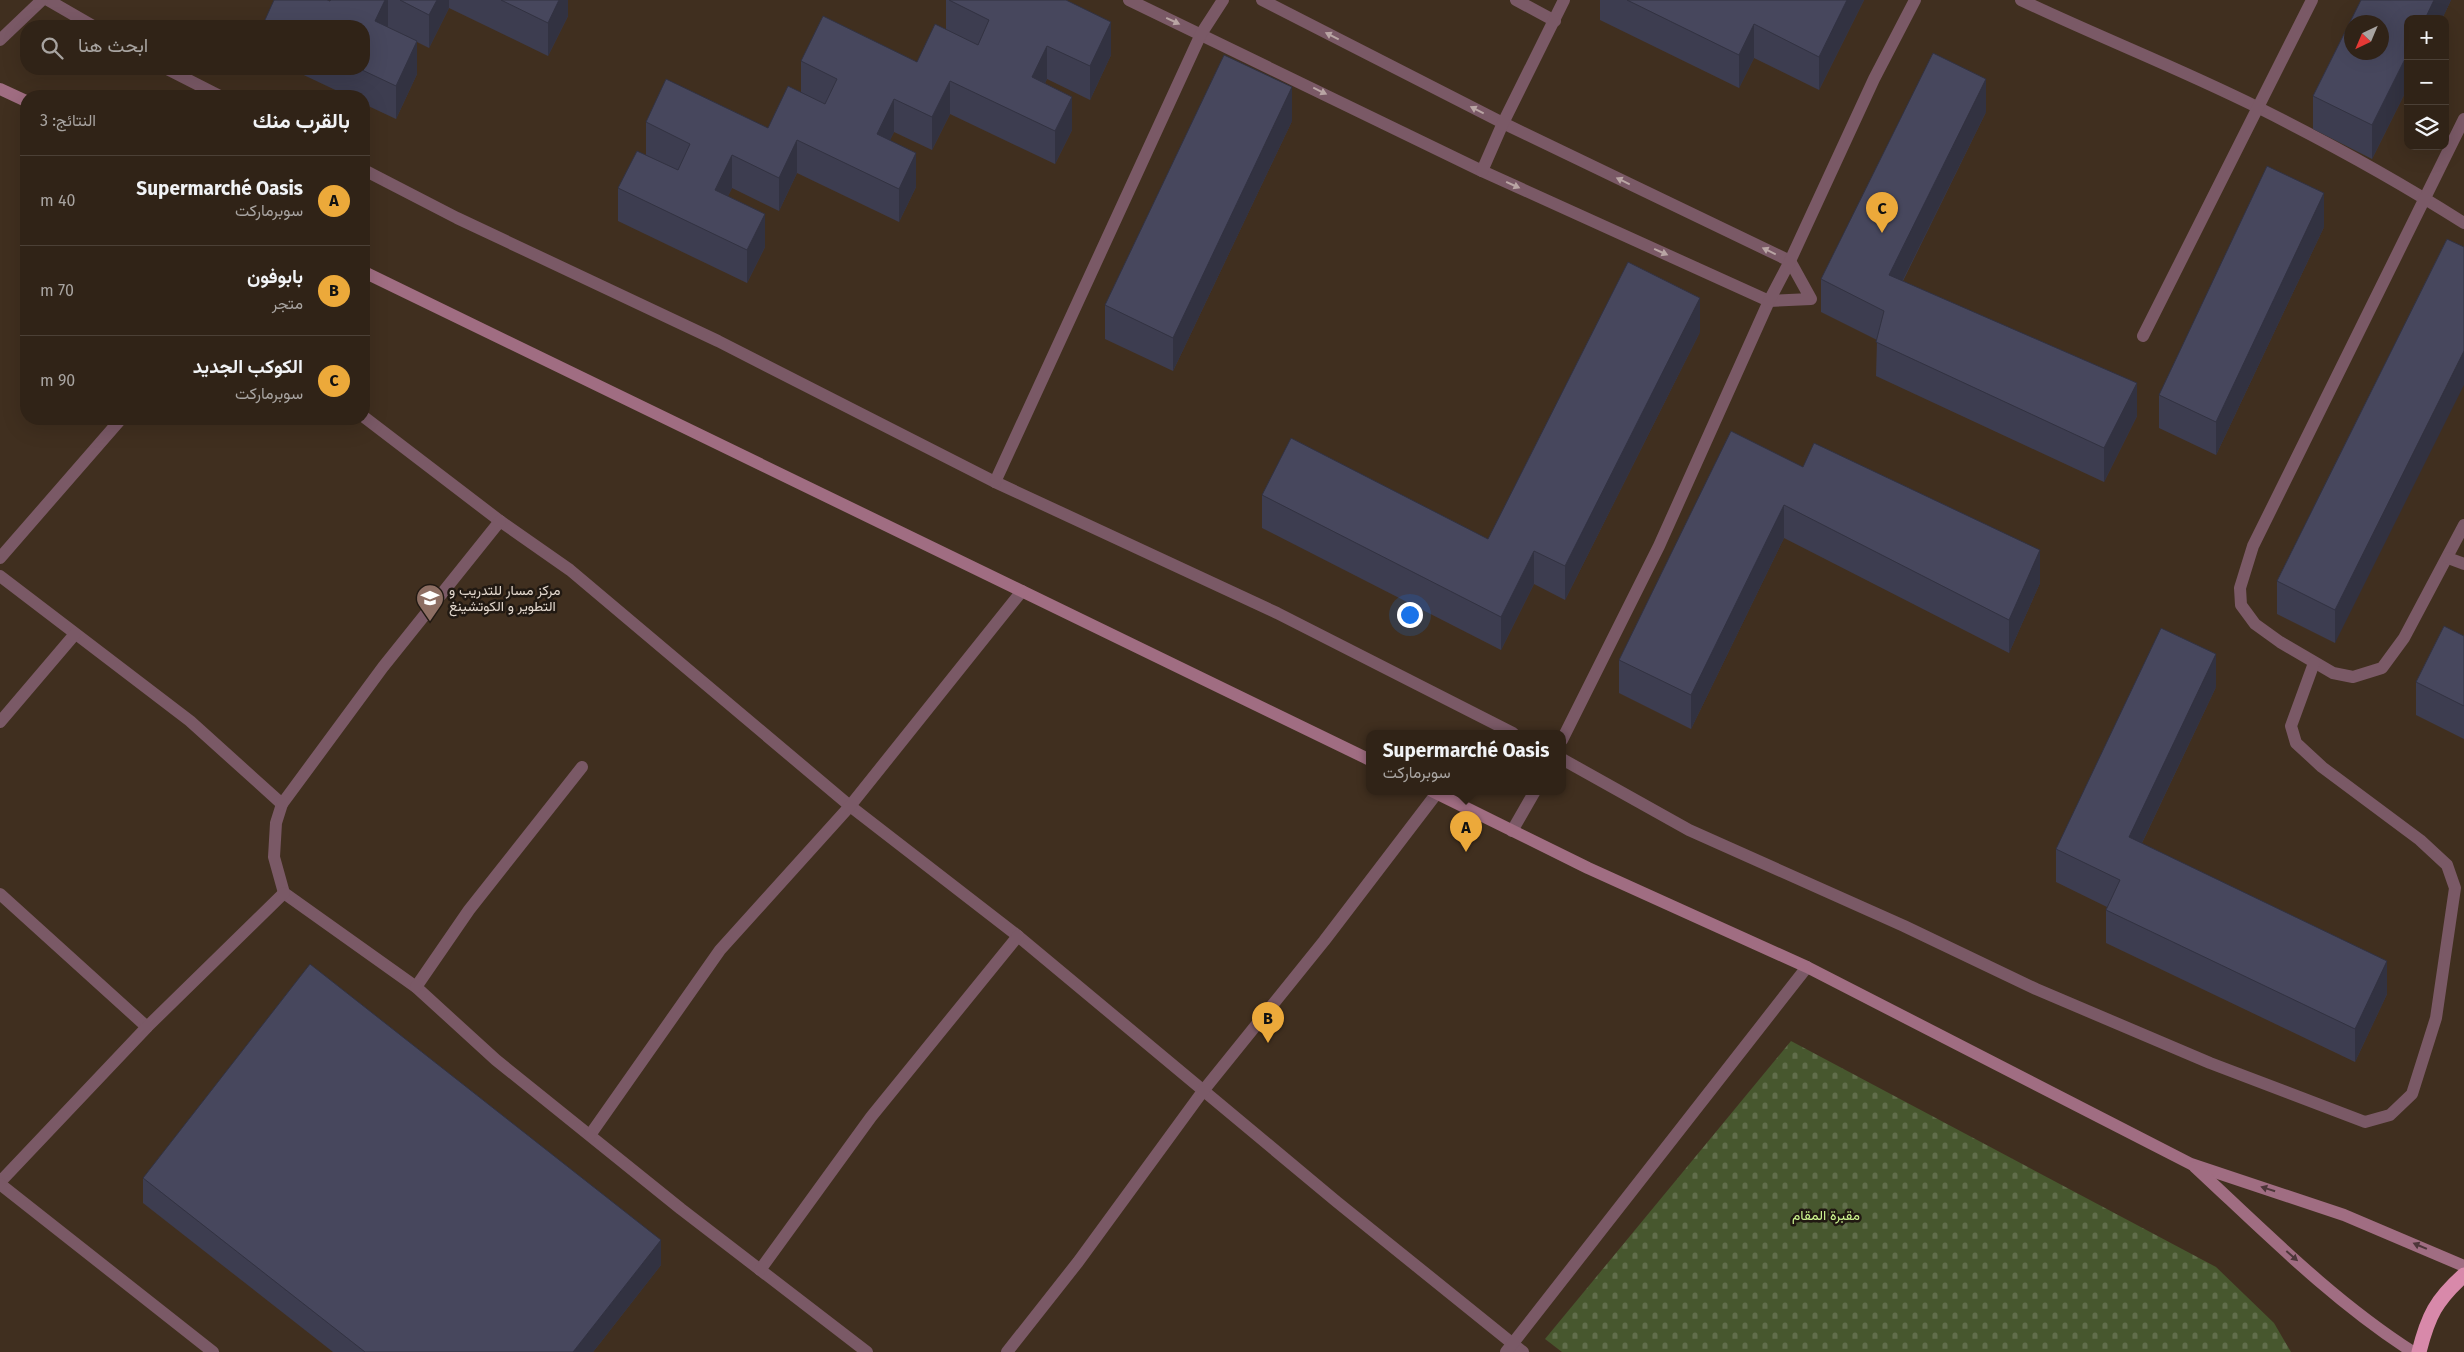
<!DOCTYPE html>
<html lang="ar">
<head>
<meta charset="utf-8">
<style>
	body { margin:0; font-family:"Fira Sans",Vazirmatn,sans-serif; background:#382b20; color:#f1f3f6; direction:rtl }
	.controls { position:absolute; right:15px; top:15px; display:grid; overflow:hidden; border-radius:10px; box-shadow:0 5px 20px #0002 }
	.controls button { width:45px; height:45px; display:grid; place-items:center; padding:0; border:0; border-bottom:1px solid #4b4036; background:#302317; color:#f1f3f6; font:25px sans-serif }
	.compass { position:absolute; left:2344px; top:15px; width:45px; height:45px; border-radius:50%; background:#302317; box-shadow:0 5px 20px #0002; rotate:224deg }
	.you { position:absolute; left:1409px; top:614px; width:18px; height:18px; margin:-12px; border:4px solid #fff; border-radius:50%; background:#1a73e8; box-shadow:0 0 0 8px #1a73e833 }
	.badge { display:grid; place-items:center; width:32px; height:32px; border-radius:50%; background:#eca93a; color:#111; font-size:16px; font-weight:700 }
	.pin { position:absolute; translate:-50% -41px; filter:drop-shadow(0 1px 2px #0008) }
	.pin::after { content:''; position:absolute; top:26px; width:18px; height:15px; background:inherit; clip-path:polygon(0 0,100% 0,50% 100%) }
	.popup { position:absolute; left:1366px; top:730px; width:200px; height:65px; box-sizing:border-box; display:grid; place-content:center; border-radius:10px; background:#302317; filter:drop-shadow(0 1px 4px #0005); font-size:16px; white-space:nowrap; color:#a8a4a1 }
	.popup b { font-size:19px; color:#f1f3f6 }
	.popup::after { content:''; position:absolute; left:50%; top:100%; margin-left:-10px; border:10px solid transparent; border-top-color:#302317 }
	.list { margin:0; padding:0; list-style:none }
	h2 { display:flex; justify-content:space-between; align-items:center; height:65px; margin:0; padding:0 20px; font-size:21px }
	h2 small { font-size:16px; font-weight:400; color:#a8a4a1 }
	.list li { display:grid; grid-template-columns:32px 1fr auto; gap:15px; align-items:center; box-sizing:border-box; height:90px; padding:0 20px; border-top:1px solid #4b4036 }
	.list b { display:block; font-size:19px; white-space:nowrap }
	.list p { margin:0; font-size:16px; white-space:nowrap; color:#a8a4a1 }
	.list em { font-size:16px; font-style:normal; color:#a8a4a1 }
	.icon { flex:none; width:28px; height:28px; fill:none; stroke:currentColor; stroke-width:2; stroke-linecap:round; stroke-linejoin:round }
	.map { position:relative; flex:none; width:2464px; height:1352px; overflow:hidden; direction:ltr }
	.search { position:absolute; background:#302317; box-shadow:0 5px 20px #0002; left:20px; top:20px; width:350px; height:55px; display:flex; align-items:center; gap:12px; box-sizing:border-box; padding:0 18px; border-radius:20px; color:#a8a4a1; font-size:19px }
	.panel { position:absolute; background:#302317; box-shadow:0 5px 20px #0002; left:20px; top:90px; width:350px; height:335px; border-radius:20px; direction:rtl }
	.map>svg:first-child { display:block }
	.cemetery { fill:url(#cemetery-stones) }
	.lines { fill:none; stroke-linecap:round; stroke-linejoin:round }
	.street { stroke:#7a5966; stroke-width:12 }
	.secondary { stroke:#a06d82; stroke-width:12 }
	.highway { stroke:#d889aa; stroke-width:15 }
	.wall { fill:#3d3d50 }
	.shaded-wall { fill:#323241 }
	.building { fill:#47475d; stroke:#323241; fill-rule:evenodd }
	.oneway { fill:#b9a5a4 }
	.oneway2 { fill:#4d3639 }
	.labels { text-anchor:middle; stroke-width:5; stroke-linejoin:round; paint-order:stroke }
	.poi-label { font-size:14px; fill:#e3d8ce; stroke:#211912; text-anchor:start }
	.park-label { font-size:14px; fill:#cef590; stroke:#211912 }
</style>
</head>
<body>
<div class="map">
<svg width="2464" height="1352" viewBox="0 0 2464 1352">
	<defs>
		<pattern id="cemetery-stones" width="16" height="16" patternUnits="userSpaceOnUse" patternTransform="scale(1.25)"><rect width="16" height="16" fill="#47572e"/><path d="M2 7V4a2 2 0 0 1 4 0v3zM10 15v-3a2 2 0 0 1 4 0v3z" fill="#616e4b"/></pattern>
	</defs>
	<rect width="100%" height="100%" fill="#402f1f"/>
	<polygon class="cemetery" points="1791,1041 2216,1267 2274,1323 2291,1352 1562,1352 1545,1339"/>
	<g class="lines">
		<g class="street">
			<polyline points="48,0 93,26"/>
			<polyline points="1129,0 1482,171 1769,301 1811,299 1790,261 1503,123 1262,0"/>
			<polyline points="1516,0 1555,21"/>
			<path d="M2021,0C2099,37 2181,69 2259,108C2329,143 2398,181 2464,223"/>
			<polyline points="0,40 42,0"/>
			<polyline points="167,69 220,96"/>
			<polyline points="2464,119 2253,546 2240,588 2241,605 2255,624 2280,642 2333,673 2353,677 2382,668 2404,638 2464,525"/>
			<polyline points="364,170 457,218 718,341 995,482 1277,613 1513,733"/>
			<polyline points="1482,171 1503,123 1564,0"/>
			<polyline points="2143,336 2312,0"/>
			<polyline points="364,417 500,521 570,570 850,806 1018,936 1337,1202 1523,1352"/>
			<polyline points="995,482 1201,34 1223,0"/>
			<polyline points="0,558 121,419"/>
			<polyline points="2448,558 2464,564"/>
			<polyline points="0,576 190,721 282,804 276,823 274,857 284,893 416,987 496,1060 681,1209 867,1352"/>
			<polyline points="0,722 75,634"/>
			<polyline points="1562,740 1659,546 1769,301 1790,261 1874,79 1915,0"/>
			<polyline points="1562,759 1689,830 1904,926 2036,989 2210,1063 2365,1122 2390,1115 2412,1094 2436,1018 2455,888 2447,865 2420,840 2322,767 2296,743 2291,726 2314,663"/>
			<polyline points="282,804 383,667 500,521"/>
			<polyline points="1512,831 1535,791"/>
			<polyline points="0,894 147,1027"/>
			<polyline points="416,987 469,910 582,767"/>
			<polyline points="590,1135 720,950 850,806 1022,591"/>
			<polyline points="0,1182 147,1027 284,893"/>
			<polyline points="0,1184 213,1352"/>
			<polyline points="760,1270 871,1117 1018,936"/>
			<polyline points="1007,1352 1078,1262 1203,1091 1324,941 1437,793"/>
			<polyline points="1506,1352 1807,967"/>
		</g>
		<g class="secondary">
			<polyline points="0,89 26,101"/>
			<polyline points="364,272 1370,760"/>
			<polyline points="1432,791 1588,868 1807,967 2191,1164 2344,1215 2464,1266"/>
			<path d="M2195,1167C2264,1231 2333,1301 2413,1352"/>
		</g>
		<path class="highway" d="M2419,1352C2428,1316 2436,1300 2464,1275"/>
	</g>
	<g class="wall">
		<polygon points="331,0 568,0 568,16 548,56 449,8 429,48 417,42 417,74 396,119 364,104 364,96 348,96 291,69 364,69 364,26 264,26 264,22 330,1"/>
		<polygon points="946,0 1066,0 1111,55 1090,100 1047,79 1045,83 1072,130 1055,164 950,114 932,150 894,132 890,140 916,187 899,222 797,173 779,211 732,188 728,196 765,247 747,283 618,221 618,188 646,155 646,122 768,128 801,92 801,61 917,62 946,29"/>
		<polygon points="1600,0 1864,0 1819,90 1754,58 1739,88 1600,20"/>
		<polygon points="2361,0 2451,0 2442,19 2408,19 2408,87 2372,159 2313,129 2313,96"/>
		<polygon points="1986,112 1903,281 2137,416 2104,482 1876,376 1877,340 1821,312 1821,279"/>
		<polygon points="1292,121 1173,371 1105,339 1105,305"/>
		<polygon points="2324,227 2216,455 2159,428 2159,395"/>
		<polygon points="2447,239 2335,643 2277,614 2277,581"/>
		<polygon points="1700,332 1565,600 1534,584 1501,650 1262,528 1262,495 1488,539"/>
		<polygon points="1803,467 2040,583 2009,653 1784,538 1691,729 1619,693 1619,660"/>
		<polygon points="2464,636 2464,739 2416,715 2416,682"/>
		<polygon points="2216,687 2142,843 2387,994 2355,1062 2106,943 2106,910 2107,907 2056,882 2056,849"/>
		<polygon points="143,1178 661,1265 593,1352 333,1352 143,1203"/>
	</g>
	<g class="shaded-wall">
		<polygon points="385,0 388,0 388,27 375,21"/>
		<polygon points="437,0 449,0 449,8 429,48 429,15"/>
		<polygon points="559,0 568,0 568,16 548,56 548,23"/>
		<polygon points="1847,0 1864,0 1819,90 1819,57"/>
		<polygon points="2434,0 2451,0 2442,19 2425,19"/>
		<polygon points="1111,22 1111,55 1090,100 1090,66"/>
		<polygon points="1754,24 1754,58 1739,88 1739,55"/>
		<polygon points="417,41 417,74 396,119 396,86"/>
		<polygon points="1047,46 1047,79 1032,110 1032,77"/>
		<polygon points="2408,53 2408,87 2372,159 2372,125"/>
		<polygon points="1986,79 1986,112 1889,308 1889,275"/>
		<polygon points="950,81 950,114 932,150 932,117"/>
		<polygon points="1292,87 1292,121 1173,371 1173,338"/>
		<polygon points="1072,97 1072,130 1055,164 1055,131"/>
		<polygon points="894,99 894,132 877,167 877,134"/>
		<polygon points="797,140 797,173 779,211 779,178"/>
		<polygon points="916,153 916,187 899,222 899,189"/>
		<polygon points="732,155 732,188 715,223 715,190"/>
		<polygon points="2324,193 2324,227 2216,455 2216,422"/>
		<polygon points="765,214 765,247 747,283 747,250"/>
		<polygon points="1700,298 1700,332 1565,600 1565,566"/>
		<polygon points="2464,351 2464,385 2335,643 2335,610"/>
		<polygon points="2137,383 2137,416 2104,482 2104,448"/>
		<polygon points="1784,505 1784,538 1691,729 1691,695"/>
		<polygon points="2040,550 2040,583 2009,653 2009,620"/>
		<polygon points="1534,551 1534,584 1501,650 1501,617"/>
		<polygon points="2216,654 2216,687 2129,870 2129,837"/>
		<polygon points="2387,961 2387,994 2355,1062 2355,1029"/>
		<polygon points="661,1240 661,1265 593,1352 573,1352"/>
	</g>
	<g class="building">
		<polygon points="274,0 327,0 330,1 331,0 385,0 375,21 417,41 396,86 360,69 364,69 364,26 272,26 264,22"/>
		<polygon points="400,0 437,0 429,15"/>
		<polygon points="501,0 559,0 548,23"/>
		<polygon points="949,0 1066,0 1111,22 1090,66 1047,46 1032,77 1072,97 1055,131 950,81 932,117 894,99 877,134 916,153 899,189 797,140 779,178 732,155 715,190 765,214 747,250 618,188 637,151 678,170 690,144 646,122 666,79 768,128 788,86 825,104 837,79 801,61 823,16 917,62 935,24 978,45 989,20"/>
		<polygon points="1627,0 1847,0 1819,57 1754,24 1739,55"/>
		<path d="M2361,0H2434L2425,19H2408V53L2372,125L2313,96ZM2352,22H2382V52H2352Z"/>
		<polygon points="1933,53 1986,79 1889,275 2137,383 2104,448 1876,342 1884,311 1821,279"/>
		<polygon points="1224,55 1292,87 1173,338 1105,305"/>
		<polygon points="2267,166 2324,193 2216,422 2159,395"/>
		<polygon points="2447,239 2464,247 2464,351 2335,610 2277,581"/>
		<polygon points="1628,262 1700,298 1565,566 1534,551 1501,617 1262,495 1291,438 1488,539"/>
		<polygon points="1731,431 1803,467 1814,443 2040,550 2009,620 1784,505 1691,695 1619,660"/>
		<polygon points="2444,626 2464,636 2464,706 2416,682"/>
		<polygon points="2161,628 2216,654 2129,837 2387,961 2355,1029 2106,910 2120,880 2056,849"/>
		<polygon points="310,964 661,1240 573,1352 365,1352 143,1178"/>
	</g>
	<defs><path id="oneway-solid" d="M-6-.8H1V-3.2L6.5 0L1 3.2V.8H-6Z" transform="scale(1.25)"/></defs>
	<g class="oneway">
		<use href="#oneway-solid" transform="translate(1173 21) rotate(25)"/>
		<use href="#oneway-solid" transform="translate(1332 36) rotate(-153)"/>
		<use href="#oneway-solid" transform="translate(1320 91) rotate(26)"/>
		<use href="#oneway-solid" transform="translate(1477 110) rotate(-153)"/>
		<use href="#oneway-solid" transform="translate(1623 181) rotate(-154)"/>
		<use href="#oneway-solid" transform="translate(1513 185) rotate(24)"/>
		<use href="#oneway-solid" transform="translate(1769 251) rotate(-154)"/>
		<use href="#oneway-solid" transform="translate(1661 252) rotate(24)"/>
	</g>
	<g class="oneway2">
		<use href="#oneway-solid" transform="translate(2268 1189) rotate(-162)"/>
		<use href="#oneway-solid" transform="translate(2420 1246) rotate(-157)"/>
		<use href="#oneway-solid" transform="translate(2292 1256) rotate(41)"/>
	</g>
	<defs>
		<g id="school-pin" transform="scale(1.4375)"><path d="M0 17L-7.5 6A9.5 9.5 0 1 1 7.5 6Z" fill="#8d6e63" stroke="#211912"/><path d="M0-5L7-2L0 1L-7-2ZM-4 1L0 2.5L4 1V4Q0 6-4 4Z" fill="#fff"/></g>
	</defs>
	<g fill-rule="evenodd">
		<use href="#school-pin" x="430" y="598"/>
	</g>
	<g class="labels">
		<g class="poi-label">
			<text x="449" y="595">مركز مسار للتدريب و<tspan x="449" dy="16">التطوير و الكوتشينغ</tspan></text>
		</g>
		<g class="park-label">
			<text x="1826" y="1220">مقبرة المقام</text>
		</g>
	</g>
</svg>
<div class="controls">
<button>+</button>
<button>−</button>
<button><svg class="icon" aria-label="layers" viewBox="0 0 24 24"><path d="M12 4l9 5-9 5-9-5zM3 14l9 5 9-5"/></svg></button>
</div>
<svg class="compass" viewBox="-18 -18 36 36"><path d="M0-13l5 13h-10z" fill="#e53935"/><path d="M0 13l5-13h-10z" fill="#a8a4a1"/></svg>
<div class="you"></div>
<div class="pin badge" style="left:1466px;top:852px">A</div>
<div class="popup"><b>Supermarché Oasis</b>سوبرماركت</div>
<div class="pin badge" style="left:1268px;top:1043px">B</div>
<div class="pin badge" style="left:1882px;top:233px">C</div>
<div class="search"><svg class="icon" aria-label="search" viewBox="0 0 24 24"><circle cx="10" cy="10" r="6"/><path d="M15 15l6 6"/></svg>ابحث هنا</div>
<section class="panel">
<h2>بالقرب منك<small>النتائج: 3</small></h2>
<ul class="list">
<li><span class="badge">A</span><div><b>Supermarché Oasis</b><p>سوبرماركت</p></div><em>40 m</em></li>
<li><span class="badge">B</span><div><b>بابوفون</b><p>متجر</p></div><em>70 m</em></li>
<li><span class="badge">C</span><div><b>الكوكب الجديد</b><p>سوبرماركت</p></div><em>90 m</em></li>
</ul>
</section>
</div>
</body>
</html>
